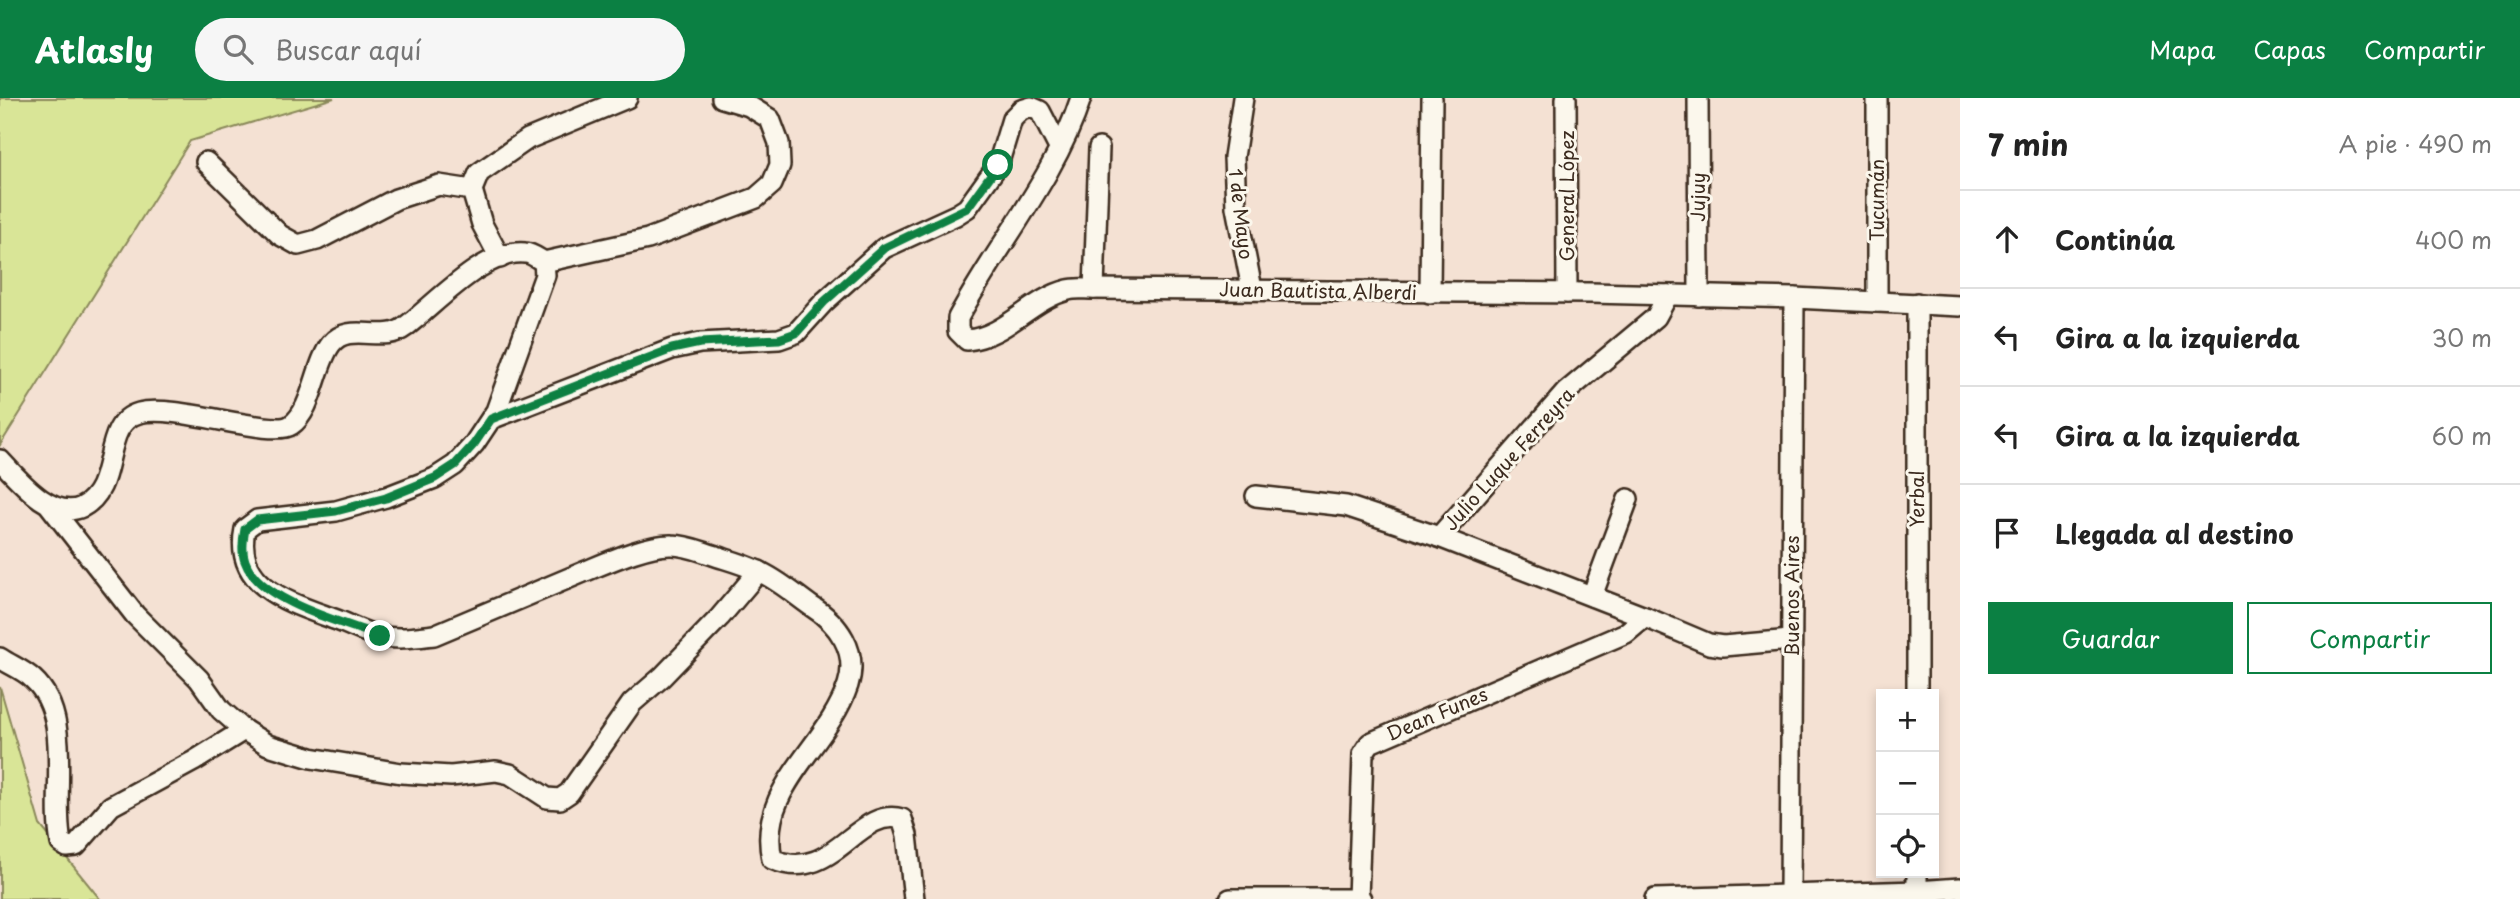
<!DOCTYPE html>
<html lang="es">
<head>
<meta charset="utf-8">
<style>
	body { margin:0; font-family:"Playpen Sans",sans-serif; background:#f6f6f6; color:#222 }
	.controls { position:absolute; right:21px; bottom:21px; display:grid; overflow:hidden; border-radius:0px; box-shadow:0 4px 10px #0003 }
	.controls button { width:63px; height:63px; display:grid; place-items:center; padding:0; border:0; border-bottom:2px solid #e0e0e0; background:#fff; color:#222; font:35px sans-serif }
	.stop { position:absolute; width:21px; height:21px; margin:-16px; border:5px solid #0b8043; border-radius:50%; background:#fff }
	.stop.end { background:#0b8043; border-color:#fff; box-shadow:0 2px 7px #0008 }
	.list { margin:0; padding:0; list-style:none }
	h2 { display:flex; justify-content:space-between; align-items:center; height:91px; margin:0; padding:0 28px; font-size:30px }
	h2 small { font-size:23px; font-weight:400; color:#767676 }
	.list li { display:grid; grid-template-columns:46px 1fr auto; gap:21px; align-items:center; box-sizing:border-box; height:98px; padding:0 28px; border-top:2px solid #e0e0e0 }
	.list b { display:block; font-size:26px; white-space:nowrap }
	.list em { font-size:23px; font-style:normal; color:#767676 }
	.actions { display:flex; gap:14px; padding:21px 28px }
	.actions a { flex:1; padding:16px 0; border:2px solid #0b8043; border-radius:0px; text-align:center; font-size:24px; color:#0b8043 }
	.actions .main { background:#0b8043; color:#fff }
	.icon { flex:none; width:38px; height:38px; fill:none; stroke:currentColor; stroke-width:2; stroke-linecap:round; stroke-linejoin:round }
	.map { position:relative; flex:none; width:1960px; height:801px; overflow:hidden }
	header { display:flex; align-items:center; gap:42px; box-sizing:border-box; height:98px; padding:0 35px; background:#0b8043; color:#fff }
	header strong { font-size:33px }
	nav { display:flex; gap:38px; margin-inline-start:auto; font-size:24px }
	.search { width:490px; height:63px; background:#f6f6f6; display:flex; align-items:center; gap:18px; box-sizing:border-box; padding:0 24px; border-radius:38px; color:#767676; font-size:26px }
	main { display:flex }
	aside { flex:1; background:#fff }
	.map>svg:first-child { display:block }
	.green { fill:#d9e597; stroke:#8a885a; stroke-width:2 }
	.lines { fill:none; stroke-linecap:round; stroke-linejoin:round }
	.minor-casing { stroke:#3b2a1e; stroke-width:24 }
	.minor { stroke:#fbf7ec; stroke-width:19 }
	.route { stroke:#0b8043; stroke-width:9 }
	.labels { text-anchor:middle; stroke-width:6; stroke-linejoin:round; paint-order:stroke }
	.street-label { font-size:19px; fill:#3b2a1e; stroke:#fbf7ec }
</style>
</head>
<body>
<header>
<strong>Atlasly</strong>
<div class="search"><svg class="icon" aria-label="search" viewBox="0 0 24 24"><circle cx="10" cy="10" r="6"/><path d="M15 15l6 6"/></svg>Buscar aquí</div>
<nav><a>Mapa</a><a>Capas</a><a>Compartir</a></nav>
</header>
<main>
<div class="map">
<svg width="1960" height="801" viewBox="0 0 1960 801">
	<rect width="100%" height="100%" fill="#f4e1d3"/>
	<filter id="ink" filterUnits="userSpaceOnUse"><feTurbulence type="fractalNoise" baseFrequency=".0143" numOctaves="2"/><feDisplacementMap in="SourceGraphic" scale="14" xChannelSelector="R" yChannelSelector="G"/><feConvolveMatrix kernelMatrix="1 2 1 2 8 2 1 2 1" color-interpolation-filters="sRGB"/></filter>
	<g filter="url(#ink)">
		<g class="green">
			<polygon points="0,0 334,0 190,43 0,347"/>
			<polygon points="0,589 40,727 100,801 0,801"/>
		</g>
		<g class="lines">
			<g class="minor-casing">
				<g id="minor">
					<path d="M1081,0C1055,80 997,147 958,220V233L967,242C1005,239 1031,201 1068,192C1075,190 1083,191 1090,191L1590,195L1794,200L1960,208"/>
					<polyline points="1243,0 1234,59 1236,109 1252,191"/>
					<polyline points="1566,0 1567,195"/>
					<polyline points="1698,0 1699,198"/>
					<polyline points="1877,0 1877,204"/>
					<polyline points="206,64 280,137 298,147 317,142 396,101 439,87 472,92 482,126 500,160"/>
					<polyline points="472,92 479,75 528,41 627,0"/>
					<polyline points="544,164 648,141 756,100 772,86 780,67 779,45 770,21 749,8 722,0"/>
					<polyline points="1094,191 1099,50"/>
					<polyline points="1430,195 1432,0"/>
					<polyline points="491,321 672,251 700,245 779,241 796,235 824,204 884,150 956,117 967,110 998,67 1012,21 1021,12 1031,9 1040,13 1059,50"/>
					<path d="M0,362C18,381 52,423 82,409C121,389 99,326 139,315C174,305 272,340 291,327C313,312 315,267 331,246C349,223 383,246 405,229C435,207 484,151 525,155C531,155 539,161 544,164L545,177L496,313L474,346L455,367L435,380L386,399L336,413L257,422L245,431C233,489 291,505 334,521C349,526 364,535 380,538C398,542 417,539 434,537C485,516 535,494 586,473C608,464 648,446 672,447C686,447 700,453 713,457C728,462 744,466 758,473C777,481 794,496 811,508C838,525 859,553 848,587C827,650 756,690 772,761C833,788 856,708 902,721L907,737L914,801"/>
					<polyline points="1256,398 1346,408 1439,439 1645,519 1709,546 1723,548 1791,542"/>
					<polyline points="50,408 135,517 199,581 221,612 244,632 268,647 311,660 401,675 451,678 496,673 510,676 547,700 560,701 569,695 632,605 662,579 720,519 759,473"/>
					<polyline points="1439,439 1566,294 1656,219 1668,197"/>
					<polyline points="1592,498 1628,401"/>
					<path d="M0,560C10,567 24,572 33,581C74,618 51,695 61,745L67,749L76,748L111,708L194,663L244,632"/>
					<polyline points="1917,596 1917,205"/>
					<polyline points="1917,793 1917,775"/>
					<polyline points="1790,797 1794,200"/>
					<polyline points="1230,801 1361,801"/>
					<polyline points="1358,801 1363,656 1370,645 1626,535 1645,519"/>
					<polyline points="1655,801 1917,793 1960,790"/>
				</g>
			</g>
			<use href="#minor" class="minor"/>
		</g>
	</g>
	<g class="lines" filter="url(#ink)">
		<path class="route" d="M380,538C344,525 258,503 245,463C241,453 243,441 245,431L257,422L336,413L386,400L435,380L455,367L474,346L491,321L672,251L700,245L779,241L796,235L824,204L884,150L967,110L998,67"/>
	</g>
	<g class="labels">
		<g class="street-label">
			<text transform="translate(1567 98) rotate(-90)" y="7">General López</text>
			<text transform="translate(1698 99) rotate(-90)" y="7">Jujuy</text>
			<text transform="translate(1877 102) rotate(-90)" y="7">Tucumán</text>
			<text transform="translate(1241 116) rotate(83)" y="7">1 de Mayo</text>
			<text transform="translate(1318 193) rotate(1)" y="7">Juan Bautista Alberdi</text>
			<text transform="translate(1509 361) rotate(-48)" y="7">Julio Luque Ferreyra</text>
			<text transform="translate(1917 401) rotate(-90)" y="7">Yerbal</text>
			<text transform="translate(1792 498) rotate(-90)" y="7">Buenos Aires</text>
			<text transform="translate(1437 616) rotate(-23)" y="7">Dean Funes</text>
		</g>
	</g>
</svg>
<div class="controls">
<button>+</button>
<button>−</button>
<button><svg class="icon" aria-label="locate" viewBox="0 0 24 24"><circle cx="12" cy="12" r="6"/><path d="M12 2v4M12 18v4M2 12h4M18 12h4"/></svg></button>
</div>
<div class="stop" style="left:998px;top:67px"></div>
<div class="stop end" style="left:380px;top:538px"></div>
</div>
<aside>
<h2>7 min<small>A pie · 490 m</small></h2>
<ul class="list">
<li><svg class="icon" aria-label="ahead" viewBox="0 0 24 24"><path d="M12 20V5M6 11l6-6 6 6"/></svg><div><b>Continúa</b></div><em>400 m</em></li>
<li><svg class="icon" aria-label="left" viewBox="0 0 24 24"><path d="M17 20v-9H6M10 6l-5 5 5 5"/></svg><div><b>Gira a la izquierda</b></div><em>30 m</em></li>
<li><svg class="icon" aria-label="left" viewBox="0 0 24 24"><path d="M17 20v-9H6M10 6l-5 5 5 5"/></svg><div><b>Gira a la izquierda</b></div><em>60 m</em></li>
<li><svg class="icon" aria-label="arrive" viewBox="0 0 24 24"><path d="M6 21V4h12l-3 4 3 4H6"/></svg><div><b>Llegada al destino</b></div></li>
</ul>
<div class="actions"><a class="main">Guardar</a><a>Compartir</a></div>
</aside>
</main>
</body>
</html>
